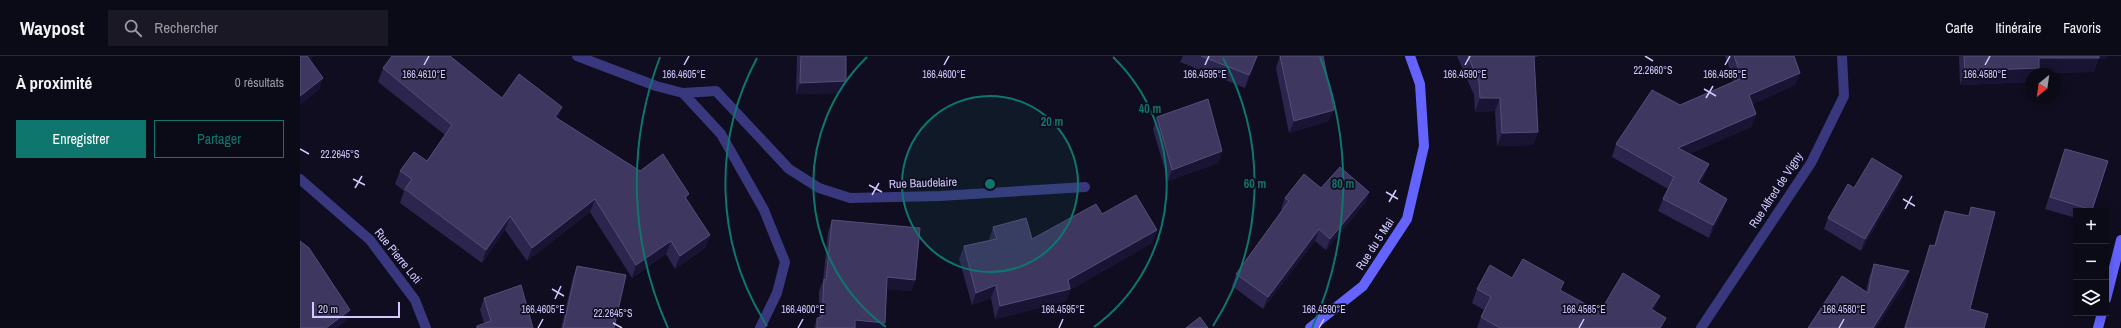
<!DOCTYPE html>
<html lang="fr">
<head>
<meta charset="utf-8">
<style>
	body { margin:0; font-family:"Archivo Narrow",sans-serif; background:#191824; color:#f1f3f6 }
	.controls { position:absolute; right:12px; bottom:12px; display:grid; overflow:hidden; border-radius:0px; box-shadow:0 2px 10px #0003 }
	.controls button { width:36px; height:36px; display:grid; place-items:center; padding:0; border:0; border-bottom:1px solid #2b2b36; background:#0b0a17; color:#f1f3f6; font:20px sans-serif }
	.compass { position:absolute; left:1725px; top:12px; width:36px; height:36px; border-radius:50%; background:#0b0a17; box-shadow:0 2px 10px #0003; rotate:209deg }
	.scale { position:absolute; left:12px; bottom:10px; width:88px; box-sizing:border-box; padding-left:4px; border:2px solid #d0cbff; border-top:0; font-size:11px; line-height:14px; white-space:nowrap; color:#d0cbff; -webkit-text-stroke:3px #0f0d1f; paint-order:stroke }
	.list { margin:0; padding:0; list-style:none }
	h2 { display:flex; justify-content:space-between; align-items:center; height:52px; margin:0; padding:0 16px; font-size:17px }
	h2 small { font-size:13px; font-weight:400; color:#9a9aa1 }
	.actions { display:flex; gap:8px; padding:12px 16px }
	.actions a { flex:1; padding:9px 0; border:1px solid #0f766e; border-radius:0px; text-align:center; font-size:14px; color:#0f766e }
	.actions .main { background:#0f766e; color:#fff }
	.icon { flex:none; width:22px; height:22px; fill:none; stroke:currentColor; stroke-width:2; stroke-linecap:round; stroke-linejoin:round }
	.map { position:relative; flex:none; width:1821px; height:272px; overflow:hidden }
	header { display:flex; align-items:center; gap:24px; box-sizing:border-box; height:56px; padding:0 20px; background:#0b0a17; border-bottom:1px solid #2b2b36 }
	header strong { font-size:19px }
	nav { display:flex; gap:22px; margin-inline-start:auto; font-size:14px }
	.search { width:280px; height:36px; background:#191824; display:flex; align-items:center; gap:10px; box-sizing:border-box; padding:0 14px; border-radius:0px; color:#9a9aa1; font-size:15px }
	main { display:flex }
	aside { flex:1; background:#0b0a17 }
	.map>svg:first-child { display:block }
	.lines { fill:none; stroke-linecap:round; stroke-linejoin:round }
	.street { stroke:#39387e; stroke-width:10 }
	.secondary { stroke:#6563fe; stroke-width:10 }
	.wall { fill:#2c254d }
	.shaded-wall { fill:#191433 }
	.building { fill:#3e3760; stroke:#554e79 }
	.ticks { fill:none; stroke:#d0cbff; stroke-width:1.5 }
	.ring { fill:none; stroke:#0f766e; stroke-width:2 }
	.labels { text-anchor:middle; stroke-width:3.5; stroke-linejoin:round; paint-order:stroke }
	.street-label { font-size:12px; fill:#d0cbff; stroke:#0f0d1f }
	.ticks-label { font-size:10px; text-anchor:middle; fill:#d0cbff; stroke:#0f0d1f; stroke-width:3.5; stroke-linejoin:round; paint-order:stroke }
	.centre { fill:#0f766e; stroke:#0f0d1f; stroke-width:2 }
	.ring-label { font-size:12px; text-anchor:middle; font-weight:bold; fill:#0f766e; stroke:#0f0d1f; stroke-width:3.5; stroke-linejoin:round; paint-order:stroke }
</style>
</head>
<body>
<header>
<strong>Waypost</strong>
<div class="search"><svg class="icon" aria-label="search" viewBox="0 0 24 24"><circle cx="10" cy="10" r="6"/><path d="M15 15l6 6"/></svg>Rechercher</div>
<nav><a>Carte</a><a>Itinéraire</a><a>Favoris</a></nav>
</header>
<main>
<aside>
<h2>À proximité<small>0 résultats</small></h2>
<ul class="list">
</ul>
<div class="actions"><a class="main">Enregistrer</a><a>Partager</a></div>
</aside>
<div class="map">
<svg width="1821" height="272" viewBox="0 0 1821 272">
	<rect width="100%" height="100%" fill="#0f0d1f"/>
	<g class="lines">
		<g class="street">
			<polyline points="277,0 356,30 383,37 421,78 464,154 485,206 477,237 460,272"/>
			<polyline points="383,37 416,35 489,113 519,132 550,142 640,140 785,131"/>
			<polyline points="0,123 70,184 115,244 126,272"/>
			<polyline points="1401,272 1511,107 1544,40 1542,0"/>
		</g>
		<g class="secondary">
			<polyline points="1806,243 1821,184"/>
			<polyline points="1010,272 1063,230 1107,163 1124,90 1120,28 1110,0"/>
			<polyline points="1798,272 1802,257"/>
		</g>
	</g>
	<g class="wall">
		<polygon points="497,0 546,0 541,37 496,38"/>
		<polygon points="883,0 958,0 945,32 880,6"/>
		<polygon points="980,0 1029,65 989,77 976,12"/>
		<polygon points="1157,0 1239,0 1234,2 1238,76 1233,89 1197,90 1195,55 1175,56 1174,39"/>
		<polygon points="1425,0 1494,0 1500,17 1495,29 1452,48 1456,58 1451,71 1389,98 1409,108 1404,121 1400,128 1427,143 1422,156 1409,182 1358,155 1363,143 1368,133 1312,101 1316,88 1380,49 1434,26"/>
		<polygon points="1659,0 1808,0 1806,3 1798,3 1794,16 1737,17 1737,18 1731,18 1731,26 1660,29"/>
		<polygon points="83,12 202,42 258,63 340,115 387,144 410,179 405,192 375,213 366,198 332,222 290,156 227,205 205,174 182,207 100,147 104,135 95,128 100,115 127,105 145,79 78,26"/>
		<polygon points="857,61 922,95 918,107 868,125 853,73"/>
		<polygon points="1765,93 1808,105 1792,155 1776,155 1776,162 1745,153"/>
		<polygon points="1602,120 1598,132 1561,195 1524,173 1528,162"/>
		<polygon points="1021,132 1069,136 1065,147 1026,194 1015,185 963,253 932,230 936,218 982,154 981,153 985,142"/>
		<polygon points="1671,151 1670,253 1684,272 1604,272 1626,202 1630,189 1634,190 1640,168 1645,155 1668,160"/>
		<polygon points="802,158 857,174 852,187 770,234 766,245 695,263 691,242 672,249 659,203 664,190 689,184 693,171 732,183"/>
		<polygon points="532,164 615,224 611,235 587,233 585,267 584,272 514,272 517,262 519,262 519,235 523,225 528,176"/>
		<polygon points="1574,208 1605,228 1576,272 1566,236 1569,221"/>
		<polygon points="277,210 314,272 261,272 273,221"/>
		<polygon points="1212,222 1261,235 1300,256 1355,253 1354,255 1362,272 1177,272 1181,261 1184,254 1172,247 1177,233"/>
		<polygon points="184,242 233,272 176,272 177,270 184,267 180,254"/>
	</g>
	<g class="shaded-wall">
		<polygon points="6,0 13,0 12,3 2,10"/>
		<polygon points="957,0 958,0 945,32 949,19"/>
		<polygon points="1795,0 1808,0 1806,3 1798,3 1794,16 1737,17 1737,18 1731,18 1731,26 1660,29 1665,15 1739,2"/>
		<polygon points="1500,17 1495,29 1445,52 1449,39"/>
		<polygon points="23,22 19,34 0,49 0,40"/>
		<polygon points="546,25 541,37 496,38 500,27"/>
		<polygon points="1180,42 1200,42 1195,55 1175,56"/>
		<polygon points="262,51 258,64 255,61"/>
		<polygon points="1034,54 1029,65 989,77 994,65"/>
		<polygon points="1456,58 1451,71 1373,105 1378,92"/>
		<polygon points="1238,76 1233,89 1197,90 1202,77"/>
		<polygon points="922,95 918,107 868,125 872,114"/>
		<polygon points="1409,108 1404,121 1393,139 1398,126"/>
		<polygon points="1602,120 1598,132 1561,195 1565,183"/>
		<polygon points="1069,136 1065,147 1026,194 1030,183"/>
		<polygon points="389,138 384,151 385,141"/>
		<polygon points="295,143 290,156 227,205 232,192"/>
		<polygon points="1427,143 1422,156 1409,182 1413,169"/>
		<polygon points="210,160 205,174 182,207 186,194"/>
		<polygon points="1019,173 1015,185 963,253 968,241"/>
		<polygon points="857,174 852,187 770,234 766,245 695,263 700,250 768,224"/>
		<polygon points="410,179 405,192 375,213 380,200"/>
		<polygon points="371,185 366,198 332,222 336,209"/>
		<polygon points="1609,215 1605,228 1576,272 1573,272"/>
		<polygon points="587,221 615,224 611,235 583,233"/>
		<polygon points="696,229 691,242 672,249 676,237"/>
		<polygon points="1360,240 1355,253 1346,267 1351,253"/>
		<polygon points="50,254 46,265 37,272 26,272"/>
		<polygon points="1366,262 1362,272 1360,272"/>
		<polygon points="555,264 585,267 584,272 552,272"/>
	</g>
	<g class="building">
		<polygon points="0,0 7,0 23,22 0,40"/>
		<polygon points="92,0 150,0 202,42 219,18 262,51 255,61 340,115 363,98 389,138 385,141 410,179 380,200 371,185 336,209 295,143 232,192 210,160 186,194 105,133 112,123 100,115 114,96 127,105 152,69 83,12"/>
		<polygon points="501,0 546,0 546,25 500,27"/>
		<polygon points="901,0 957,0 949,19"/>
		<polygon points="980,0 1023,0 1034,54 994,65"/>
		<polygon points="1168,0 1234,0 1238,76 1202,77 1200,42 1180,42 1179,26"/>
		<polygon points="1434,0 1494,0 1500,17 1449,39 1456,58 1378,92 1409,108 1398,126 1427,143 1413,169 1363,143 1374,121 1316,88 1352,34 1380,49 1442,22"/>
		<polygon points="1664,0 1799,0 1799,2 1739,2 1739,12 1665,15"/>
		<polygon points="908,43 922,95 872,114 857,61"/>
		<polygon points="1765,93 1808,105 1792,154 1750,141"/>
		<polygon points="1572,102 1602,120 1565,183 1528,162 1548,128 1554,132"/>
		<polygon points="1040,111 1069,136 1030,183 1019,173 968,241 936,218 989,145 985,142 1004,118 1021,132"/>
		<polygon points="836,139 857,174 768,224 770,233 700,250 696,229 676,237 664,190 697,183 693,171 726,162 732,183 796,148 802,158"/>
		<polygon points="1671,151 1695,156 1670,253 1688,258 1684,272 1605,272 1630,189 1635,190 1645,155 1669,160"/>
		<polygon points="532,164 620,172 615,224 587,221 585,267 555,264 555,272 517,272 517,262 522,261 524,223 526,224"/>
		<polygon points="0,185 9,192 50,254 26,272 0,272"/>
		<polygon points="1223,203 1264,226 1260,234 1300,256 1323,217 1360,240 1351,253 1366,262 1360,272 1200,272 1181,261 1191,241 1177,233 1190,209 1212,222"/>
		<polygon points="1574,208 1609,215 1573,272 1508,272 1542,220 1568,237"/>
		<polygon points="277,210 326,219 314,272 263,272"/>
		<polygon points="221,229 233,272 177,272 177,270 191,265 184,242"/>
		<polygon points="900,261 908,272 886,272"/>
	</g>
	<path class="ticks" d="M1345,0L1353,5M124,9L129,0M384,9L389,0M644,9L649,0M905,9L909,0M1165,9L1170,0M1425,9L1430,0M1685,9L1690,0M1404,33L1416,40M1406,42L1413,30M0,93L9,98M53,123L65,129M569,129L582,136M55,132L62,120M1086,136L1098,143M572,139L579,127M1603,143L1615,150M1089,146L1096,134M1605,153L1612,140M252,233L264,240M255,243L261,230M313,267L322,272M238,272L243,263M498,272L503,263M759,272L763,263M1019,272L1024,263M1279,272L1284,263M1539,272L1544,263"/>
	<circle cx="690" cy="128" r="88" fill="#0f766e" fill-opacity=".12"/>
	<g class="ring">
		<circle cx="690" cy="128" r="88"/>
		<path d="M586 271A177 177 0 0 1 567 1M813 1A177 177 0 0 1 794 271"/>
		<path d="M467 270A265 265 0 0 1 457 2M923 2A265 265 0 0 1 913 270"/>
		<path d="M368 272A353 353 0 0 1 360 1M1020 1A353 353 0 0 1 1012 272"/>
	</g>
	<g class="labels">
		<g class="street-label">
			<text transform="translate(623 127) rotate(-2)" y="4">Rue Baudelaire</text>
			<text transform="translate(1476 134) rotate(-57)" y="4">Rue Alfred de Vigny</text>
			<text transform="translate(1075 188) rotate(-57)" y="4">Rue du 5 Mai</text>
			<text transform="translate(98 200) rotate(51)" y="4">Rue Pierre Loti</text>
		</g>
	</g>
	<g class="ticks-label">
		<text x="1353" y="18">22.2660°S</text>
		<text x="124" y="22">166.4610°E</text>
		<text x="384" y="22">166.4605°E</text>
		<text x="644" y="22">166.4600°E</text>
		<text x="905" y="22">166.4595°E</text>
		<text x="1165" y="22">166.4590°E</text>
		<text x="1425" y="22">166.4585°E</text>
		<text x="1685" y="22">166.4580°E</text>
		<text x="40" y="102">22.2645°S</text>
		<text x="243" y="257">166.4605°E</text>
		<text x="503" y="257">166.4600°E</text>
		<text x="763" y="257">166.4595°E</text>
		<text x="1024" y="257">166.4590°E</text>
		<text x="1284" y="257">166.4585°E</text>
		<text x="1544" y="257">166.4580°E</text>
		<text x="313" y="261">22.2645°S</text>
	</g>
	<circle cx="690" cy="128" r="6" class="centre"/>
	<g class="ring-label">
		<text x="850" y="57">40 m</text>
		<text x="752" y="70">20 m</text>
		<text x="955" y="132">60 m</text>
		<text x="1043" y="132">80 m</text>
	</g>
</svg>
<div class="controls">
<button>+</button>
<button>−</button>
<button><svg class="icon" aria-label="layers" viewBox="0 0 24 24"><path d="M12 4l9 5-9 5-9-5zM3 14l9 5 9-5"/></svg></button>
</div>
<svg class="compass" viewBox="-18 -18 36 36"><path d="M0-13l5 13h-10z" fill="#e53935"/><path d="M0 13l5-13h-10z" fill="#9a9aa1"/></svg>
<div class="scale">20 m</div>
</div>
</main>
</body>
</html>
